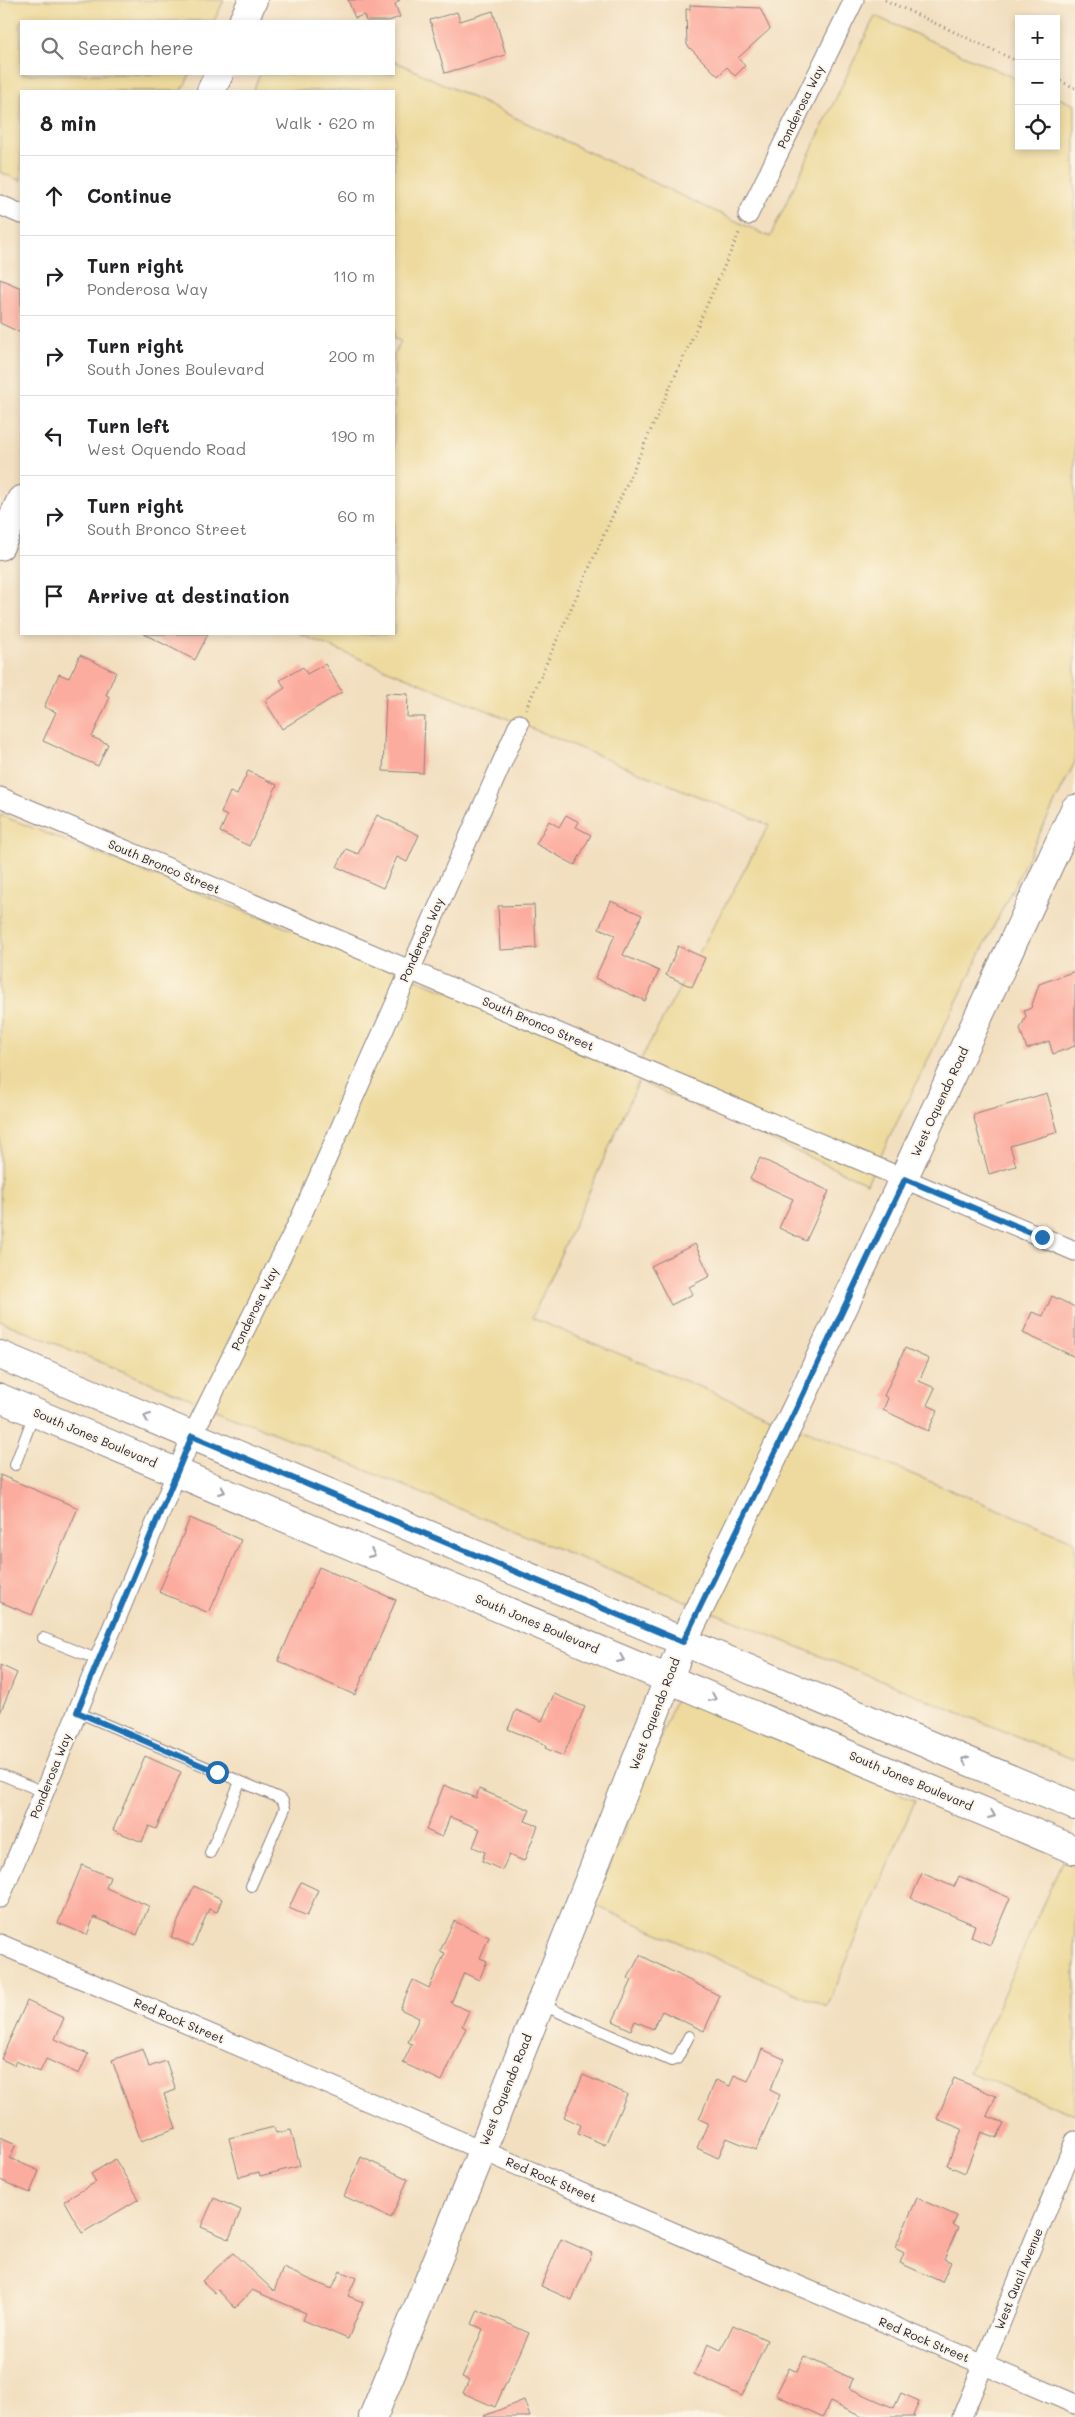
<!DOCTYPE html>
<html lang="en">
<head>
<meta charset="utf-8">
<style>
	body { margin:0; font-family:Mali,sans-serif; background:#f2f2f2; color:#202124 }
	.controls { position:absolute; right:15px; top:15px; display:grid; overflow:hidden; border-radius:0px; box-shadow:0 2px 8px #0003 }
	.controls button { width:45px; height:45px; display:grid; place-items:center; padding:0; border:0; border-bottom:1px solid #e0e0e0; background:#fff; color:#202124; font:25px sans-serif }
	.stop { position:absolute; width:15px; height:15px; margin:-11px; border:4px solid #1f6fb2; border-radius:50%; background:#fff }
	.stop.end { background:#1f6fb2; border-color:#fff; box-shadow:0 1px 5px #0008 }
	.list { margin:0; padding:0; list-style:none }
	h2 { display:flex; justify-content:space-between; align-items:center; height:65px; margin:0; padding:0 20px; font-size:21px }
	h2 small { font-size:16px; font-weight:400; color:#757577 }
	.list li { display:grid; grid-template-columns:32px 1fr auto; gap:15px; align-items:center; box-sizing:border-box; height:80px; padding:0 20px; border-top:1px solid #e0e0e0 }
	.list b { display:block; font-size:19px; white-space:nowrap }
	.list p { margin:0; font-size:16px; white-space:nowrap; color:#757577 }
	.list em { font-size:16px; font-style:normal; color:#757577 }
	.icon { flex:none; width:28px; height:28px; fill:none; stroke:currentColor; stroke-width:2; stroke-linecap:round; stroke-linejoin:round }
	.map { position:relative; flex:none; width:1075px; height:2417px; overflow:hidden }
	.search { position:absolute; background:#fff; box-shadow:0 2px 8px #0003; left:20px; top:20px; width:375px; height:55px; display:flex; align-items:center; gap:12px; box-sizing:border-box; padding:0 18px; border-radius:0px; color:#757577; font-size:19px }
	.panel { position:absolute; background:#fff; box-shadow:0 2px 8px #0003; left:20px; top:90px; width:375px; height:545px; border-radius:0px }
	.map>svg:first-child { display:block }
	.sand { fill:#eeda9e; stroke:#887e6c }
	.building { fill:#fcac9e }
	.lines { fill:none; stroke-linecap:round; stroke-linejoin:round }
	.lane-casing { stroke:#8a807e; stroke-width:12 }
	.street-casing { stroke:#8a807e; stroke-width:21 }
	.secondary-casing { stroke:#8a807e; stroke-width:30 }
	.primary-casing { stroke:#8a807e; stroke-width:30 }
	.path { stroke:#8a807e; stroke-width:3; stroke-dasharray:1 4; stroke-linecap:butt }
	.lane { stroke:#fff; stroke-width:10 }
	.street { stroke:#fff; stroke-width:19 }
	.secondary { stroke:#fff; stroke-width:28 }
	.primary { stroke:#fff; stroke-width:28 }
	.oneway { stroke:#9c9ca7 }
	.route { stroke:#1f6fb2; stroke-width:6 }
	.labels { text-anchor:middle; stroke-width:4; stroke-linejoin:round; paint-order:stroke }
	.street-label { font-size:12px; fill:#22223b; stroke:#fcf5e5 }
</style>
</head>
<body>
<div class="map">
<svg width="1075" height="2417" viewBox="0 0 1075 2417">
	<rect width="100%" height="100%" fill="#fcf5e5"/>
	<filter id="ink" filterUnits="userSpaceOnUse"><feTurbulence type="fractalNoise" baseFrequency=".02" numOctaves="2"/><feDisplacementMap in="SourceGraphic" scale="10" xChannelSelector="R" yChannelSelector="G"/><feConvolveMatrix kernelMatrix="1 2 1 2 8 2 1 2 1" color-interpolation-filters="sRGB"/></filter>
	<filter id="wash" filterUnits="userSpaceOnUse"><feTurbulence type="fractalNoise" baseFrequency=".0096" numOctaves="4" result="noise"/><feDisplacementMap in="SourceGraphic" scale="20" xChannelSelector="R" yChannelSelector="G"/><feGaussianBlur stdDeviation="1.12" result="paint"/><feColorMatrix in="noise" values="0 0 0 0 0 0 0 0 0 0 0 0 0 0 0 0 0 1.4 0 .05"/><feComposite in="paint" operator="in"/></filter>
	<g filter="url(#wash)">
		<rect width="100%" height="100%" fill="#f2dfc0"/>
		<g class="sand">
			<polygon points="0,0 224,0 214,21 21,21 21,74 190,74 182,91 21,91 21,181 0,172"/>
			<polygon points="875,16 1019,80 1019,146 1056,146 1056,97 1075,105 1075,762 867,1183 639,1081 532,1318 1075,1541 1075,1760 0,1321 0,815 637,1066 769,825 299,634 394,634 394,355 401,341 394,339 394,91 253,91 260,74 394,74 394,61 770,237"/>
			<polygon points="679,1691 915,1801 827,2007 594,1905"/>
			<polygon points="1062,1861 1075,1866 1075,2115 969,2072"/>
		</g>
		<g id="blocks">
			<g class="building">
				<polygon points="348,0 400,0 395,4 400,17 388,21 366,21 364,15 355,18"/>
				<polygon points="690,5 760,8 770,29 738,58 745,66 735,76 727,67 718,76 687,45 686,9 690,9"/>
				<polygon points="493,11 506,55 445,73 430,20 457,12 460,21"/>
				<polygon points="0,279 21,288 21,333 0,323"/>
				<polygon points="144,634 208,634 195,660"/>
				<polygon points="80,655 116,672 106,695 110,697 92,737 108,744 98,766 43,741 56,712 44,707 59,674 69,678"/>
				<polygon points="325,664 342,692 282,729 265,701 285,688 280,680 303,667 307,674"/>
				<polygon points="386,693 408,694 407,717 425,717 423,773 383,771"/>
				<polygon points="248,771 277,785 249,846 220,832 227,816 221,813 230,792 237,795"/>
				<polygon points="377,815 419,835 407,862 397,857 383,888 337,867 346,849 358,854"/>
				<polygon points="566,815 579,822 576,827 591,835 575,865 536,844 549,821 559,827"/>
				<polygon points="611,901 642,915 623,955 659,971 645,1001 595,978 615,935 599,928"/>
				<polygon points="534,905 536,948 500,950 498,906"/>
				<polygon points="678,946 705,958 692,987 666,975"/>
				<polygon points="1075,971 1075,1046 1053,1054 1049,1041 1027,1049 1020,1029 1026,1016 1024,1011 1031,1008 1039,984"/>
				<polygon points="1047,1093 1058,1132 1010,1146 1016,1166 989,1174 973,1115"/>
				<polygon points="760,1158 829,1191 806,1241 779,1228 793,1199 750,1179"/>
				<polygon points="695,1244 710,1276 689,1287 693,1294 671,1305 651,1266"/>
				<polygon points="1052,1296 1075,1307 1075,1357 1023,1333 1032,1312 1043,1316"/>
				<polygon points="905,1348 929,1359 919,1381 935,1388 927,1405 938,1410 928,1431 883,1410 888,1398 884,1396"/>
				<polygon points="0,1475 78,1508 32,1615 0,1602"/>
				<polygon points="190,1518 241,1540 209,1613 159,1592"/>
				<polygon points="319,1567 396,1600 355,1695 278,1661"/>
				<polygon points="0,1665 17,1673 0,1713"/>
				<polygon points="554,1694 585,1707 563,1756 545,1748 546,1745 508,1729 516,1710 542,1721"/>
				<polygon points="145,1756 181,1772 156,1829 149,1826 142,1842 113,1830"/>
				<polygon points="444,1785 476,1798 479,1789 530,1810 525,1821 538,1826 524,1861 509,1855 502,1870 482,1861 485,1852 473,1847 480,1829 450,1817 442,1837 426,1830"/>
				<polygon points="82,1865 110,1877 106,1888 149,1906 137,1935 94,1917 87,1935 58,1923"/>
				<polygon points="922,1873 954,1887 959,1876 1010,1898 990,1945 971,1937 975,1925 911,1898"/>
				<polygon points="301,1882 318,1890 307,1916 289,1908"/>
				<polygon points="194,1886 222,1899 217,1912 209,1909 193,1946 171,1937"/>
				<polygon points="454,1921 489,1937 480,1958 487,1961 479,1980 464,1973 451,2003 469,2011 462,2026 466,2028 442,2081 403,2063 412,2044 408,2042 419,2018 400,2009 413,1980 429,1988 445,1953 440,1951"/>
				<polygon points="640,1955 720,1996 704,2031 662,2011 653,2029 635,2021 631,2030 613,2021 632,1980 628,1978"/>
				<polygon points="27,2001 64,2018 55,2039 88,2054 79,2074 46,2059 40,2072 16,2061 14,2065 1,2059"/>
				<polygon points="143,2049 149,2067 166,2061 176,2090 164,2094 176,2128 141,2141 112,2060"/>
				<polygon points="762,2049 784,2059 770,2090 780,2095 756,2150 727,2138 718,2158 697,2148 708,2123 699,2119 716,2080 730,2086 734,2075 748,2081"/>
				<polygon points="583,2075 627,2094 605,2145 578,2133 581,2125 564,2117"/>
				<polygon points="954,2078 996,2096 987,2116 1004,2123 997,2138 981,2132 965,2173 947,2165 962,2129 937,2119"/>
				<polygon points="274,2127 276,2133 291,2130 300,2166 260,2176 259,2172 239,2177 229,2138"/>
				<polygon points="0,2137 16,2144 10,2158 39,2171 30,2193 0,2180"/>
				<polygon points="361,2157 408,2179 391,2218 344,2196"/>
				<polygon points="115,2159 139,2199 82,2233 64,2201 96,2182 91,2174"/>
				<polygon points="214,2198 241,2210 229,2239 201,2227"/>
				<polygon points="917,2198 957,2216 953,2225 958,2228 944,2259 951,2262 942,2282 900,2263 904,2253 895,2248"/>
				<polygon points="561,2239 592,2253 572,2300 541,2286"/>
				<polygon points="233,2253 274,2291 283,2268 332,2289 340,2271 356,2278 348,2296 363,2302 348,2339 303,2320 306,2313 252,2290 235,2308 218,2290 215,2293 202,2281"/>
				<polygon points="478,2310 529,2333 495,2407 463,2393 469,2380 462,2377 483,2329 472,2324"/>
				<polygon points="733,2325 767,2340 742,2396 694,2374 708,2344 721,2350"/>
				<polygon points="804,2356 853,2379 849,2388 894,2408 901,2393 919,2401 913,2416 915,2417 862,2417 830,2402 823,2417 776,2395 789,2368 797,2372"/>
				<polygon points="524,2400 530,2417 484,2417 484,2416"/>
			</g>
		</g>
	</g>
	<g filter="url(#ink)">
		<use href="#blocks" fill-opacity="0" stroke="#8a807e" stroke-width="1"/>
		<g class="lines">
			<g class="lane-casing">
				<g id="lane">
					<polyline points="15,1465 34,1414"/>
					<polyline points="43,1638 99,1660"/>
					<polyline points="77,1712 277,1797 283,1801 285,1808 251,1886"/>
					<polyline points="0,1774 44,1792"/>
					<polyline points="210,1853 240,1782"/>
					<polyline points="542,2005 671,2061 677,2059 689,2036"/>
				</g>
			</g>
			<g class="street-casing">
				<g id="street">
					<polyline points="0,205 21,214"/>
					<polyline points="748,215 854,0"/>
					<polyline points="0,797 1075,1251"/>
					<polyline points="0,1898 192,1436 300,1219 519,724"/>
					<polyline points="0,1944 1075,2404"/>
					<polyline points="962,2417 1075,2141"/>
				</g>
			</g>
			<g class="secondary-casing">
				<g id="secondary">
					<polyline points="243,21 253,0"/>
					<polyline points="211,91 219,74"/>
					<polyline points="0,546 21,500"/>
					<polyline points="373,2417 482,2151 683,1642 799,1403 1075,809"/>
				</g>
			</g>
			<g class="primary-casing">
				<g id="primary">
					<polyline points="0,1355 1075,1806"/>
					<polyline points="0,1398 1075,1850"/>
				</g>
			</g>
			<g class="path">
				<polyline points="885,0 1019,62"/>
				<polyline points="1056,79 1075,88"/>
				<polyline points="526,709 740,231"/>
			</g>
			<use href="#lane" class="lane"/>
			<use href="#street" class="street"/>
			<use href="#secondary" class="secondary"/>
			<use href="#primary" class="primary"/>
		</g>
		<defs><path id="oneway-chevron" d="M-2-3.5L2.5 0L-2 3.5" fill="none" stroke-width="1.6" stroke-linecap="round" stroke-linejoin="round" transform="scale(1.25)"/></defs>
		<g class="oneway">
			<use href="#oneway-chevron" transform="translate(147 1417) rotate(-157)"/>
			<use href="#oneway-chevron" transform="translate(222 1491) rotate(23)"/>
			<use href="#oneway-chevron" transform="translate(372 1554) rotate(23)"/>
			<use href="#oneway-chevron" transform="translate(621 1659) rotate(23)"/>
			<use href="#oneway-chevron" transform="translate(713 1698) rotate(23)"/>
			<use href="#oneway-chevron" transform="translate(965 1760) rotate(-157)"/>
			<use href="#oneway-chevron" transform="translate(992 1815) rotate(23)"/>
		</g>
	</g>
	<g class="lines" filter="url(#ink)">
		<polyline class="route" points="217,1772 77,1712 192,1436 683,1642 799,1403 905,1179 1042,1237"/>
	</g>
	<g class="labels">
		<g class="street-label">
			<text transform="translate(801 107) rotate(-64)" y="4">Ponderosa Way</text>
			<text transform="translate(164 867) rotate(23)" y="4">South Bronco Street</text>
			<text transform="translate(422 940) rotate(-66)" y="4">Ponderosa Way</text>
			<text transform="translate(538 1024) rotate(23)" y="4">South Bronco Street</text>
			<text transform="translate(940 1102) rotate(-65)" y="4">West Oquendo Road</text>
			<text transform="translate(255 1309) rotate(-64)" y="4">Ponderosa Way</text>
			<text transform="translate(95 1438) rotate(23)" y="4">South Jones Boulevard</text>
			<text transform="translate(537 1624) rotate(23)" y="4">South Jones Boulevard</text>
			<text transform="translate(655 1714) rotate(-69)" y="4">West Oquendo Road</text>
			<text transform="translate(51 1776) rotate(-68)" y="4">Ponderosa Way</text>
			<text transform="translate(911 1781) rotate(23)" y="4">South Jones Boulevard</text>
			<text transform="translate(179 2021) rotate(23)" y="4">Red Rock Street</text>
			<text transform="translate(506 2090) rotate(-68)" y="4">West Oquendo Road</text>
			<text transform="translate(551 2180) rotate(23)" y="4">Red Rock Street</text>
			<text transform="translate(1019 2279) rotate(-68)" y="4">West Quail Avenue</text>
			<text transform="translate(924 2340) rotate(23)" y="4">Red Rock Street</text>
		</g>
	</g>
</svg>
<div class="controls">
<button>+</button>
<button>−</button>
<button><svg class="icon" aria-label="locate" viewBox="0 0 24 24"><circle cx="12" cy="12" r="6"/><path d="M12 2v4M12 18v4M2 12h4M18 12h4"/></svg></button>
</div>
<div class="stop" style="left:217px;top:1772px"></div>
<div class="stop end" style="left:1042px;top:1237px"></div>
<div class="search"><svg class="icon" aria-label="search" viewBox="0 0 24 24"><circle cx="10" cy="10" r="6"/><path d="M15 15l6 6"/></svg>Search here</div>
<section class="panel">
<h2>8 min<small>Walk · 620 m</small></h2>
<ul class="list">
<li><svg class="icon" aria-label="ahead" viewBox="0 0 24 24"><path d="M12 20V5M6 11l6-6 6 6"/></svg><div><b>Continue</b></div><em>60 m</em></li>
<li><svg class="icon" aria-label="right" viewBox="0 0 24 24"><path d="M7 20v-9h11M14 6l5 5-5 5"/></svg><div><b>Turn right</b><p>Ponderosa Way</p></div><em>110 m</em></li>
<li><svg class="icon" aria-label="right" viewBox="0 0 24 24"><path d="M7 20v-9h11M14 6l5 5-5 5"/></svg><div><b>Turn right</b><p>South Jones Boulevard</p></div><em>200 m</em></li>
<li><svg class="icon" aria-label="left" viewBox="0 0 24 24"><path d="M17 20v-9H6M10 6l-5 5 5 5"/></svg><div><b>Turn left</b><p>West Oquendo Road</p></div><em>190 m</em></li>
<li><svg class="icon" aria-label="right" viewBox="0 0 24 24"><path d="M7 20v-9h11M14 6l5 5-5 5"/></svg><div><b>Turn right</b><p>South Bronco Street</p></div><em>60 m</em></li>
<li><svg class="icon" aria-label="arrive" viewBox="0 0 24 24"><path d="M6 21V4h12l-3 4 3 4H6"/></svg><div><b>Arrive at destination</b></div></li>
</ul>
</section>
</div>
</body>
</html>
